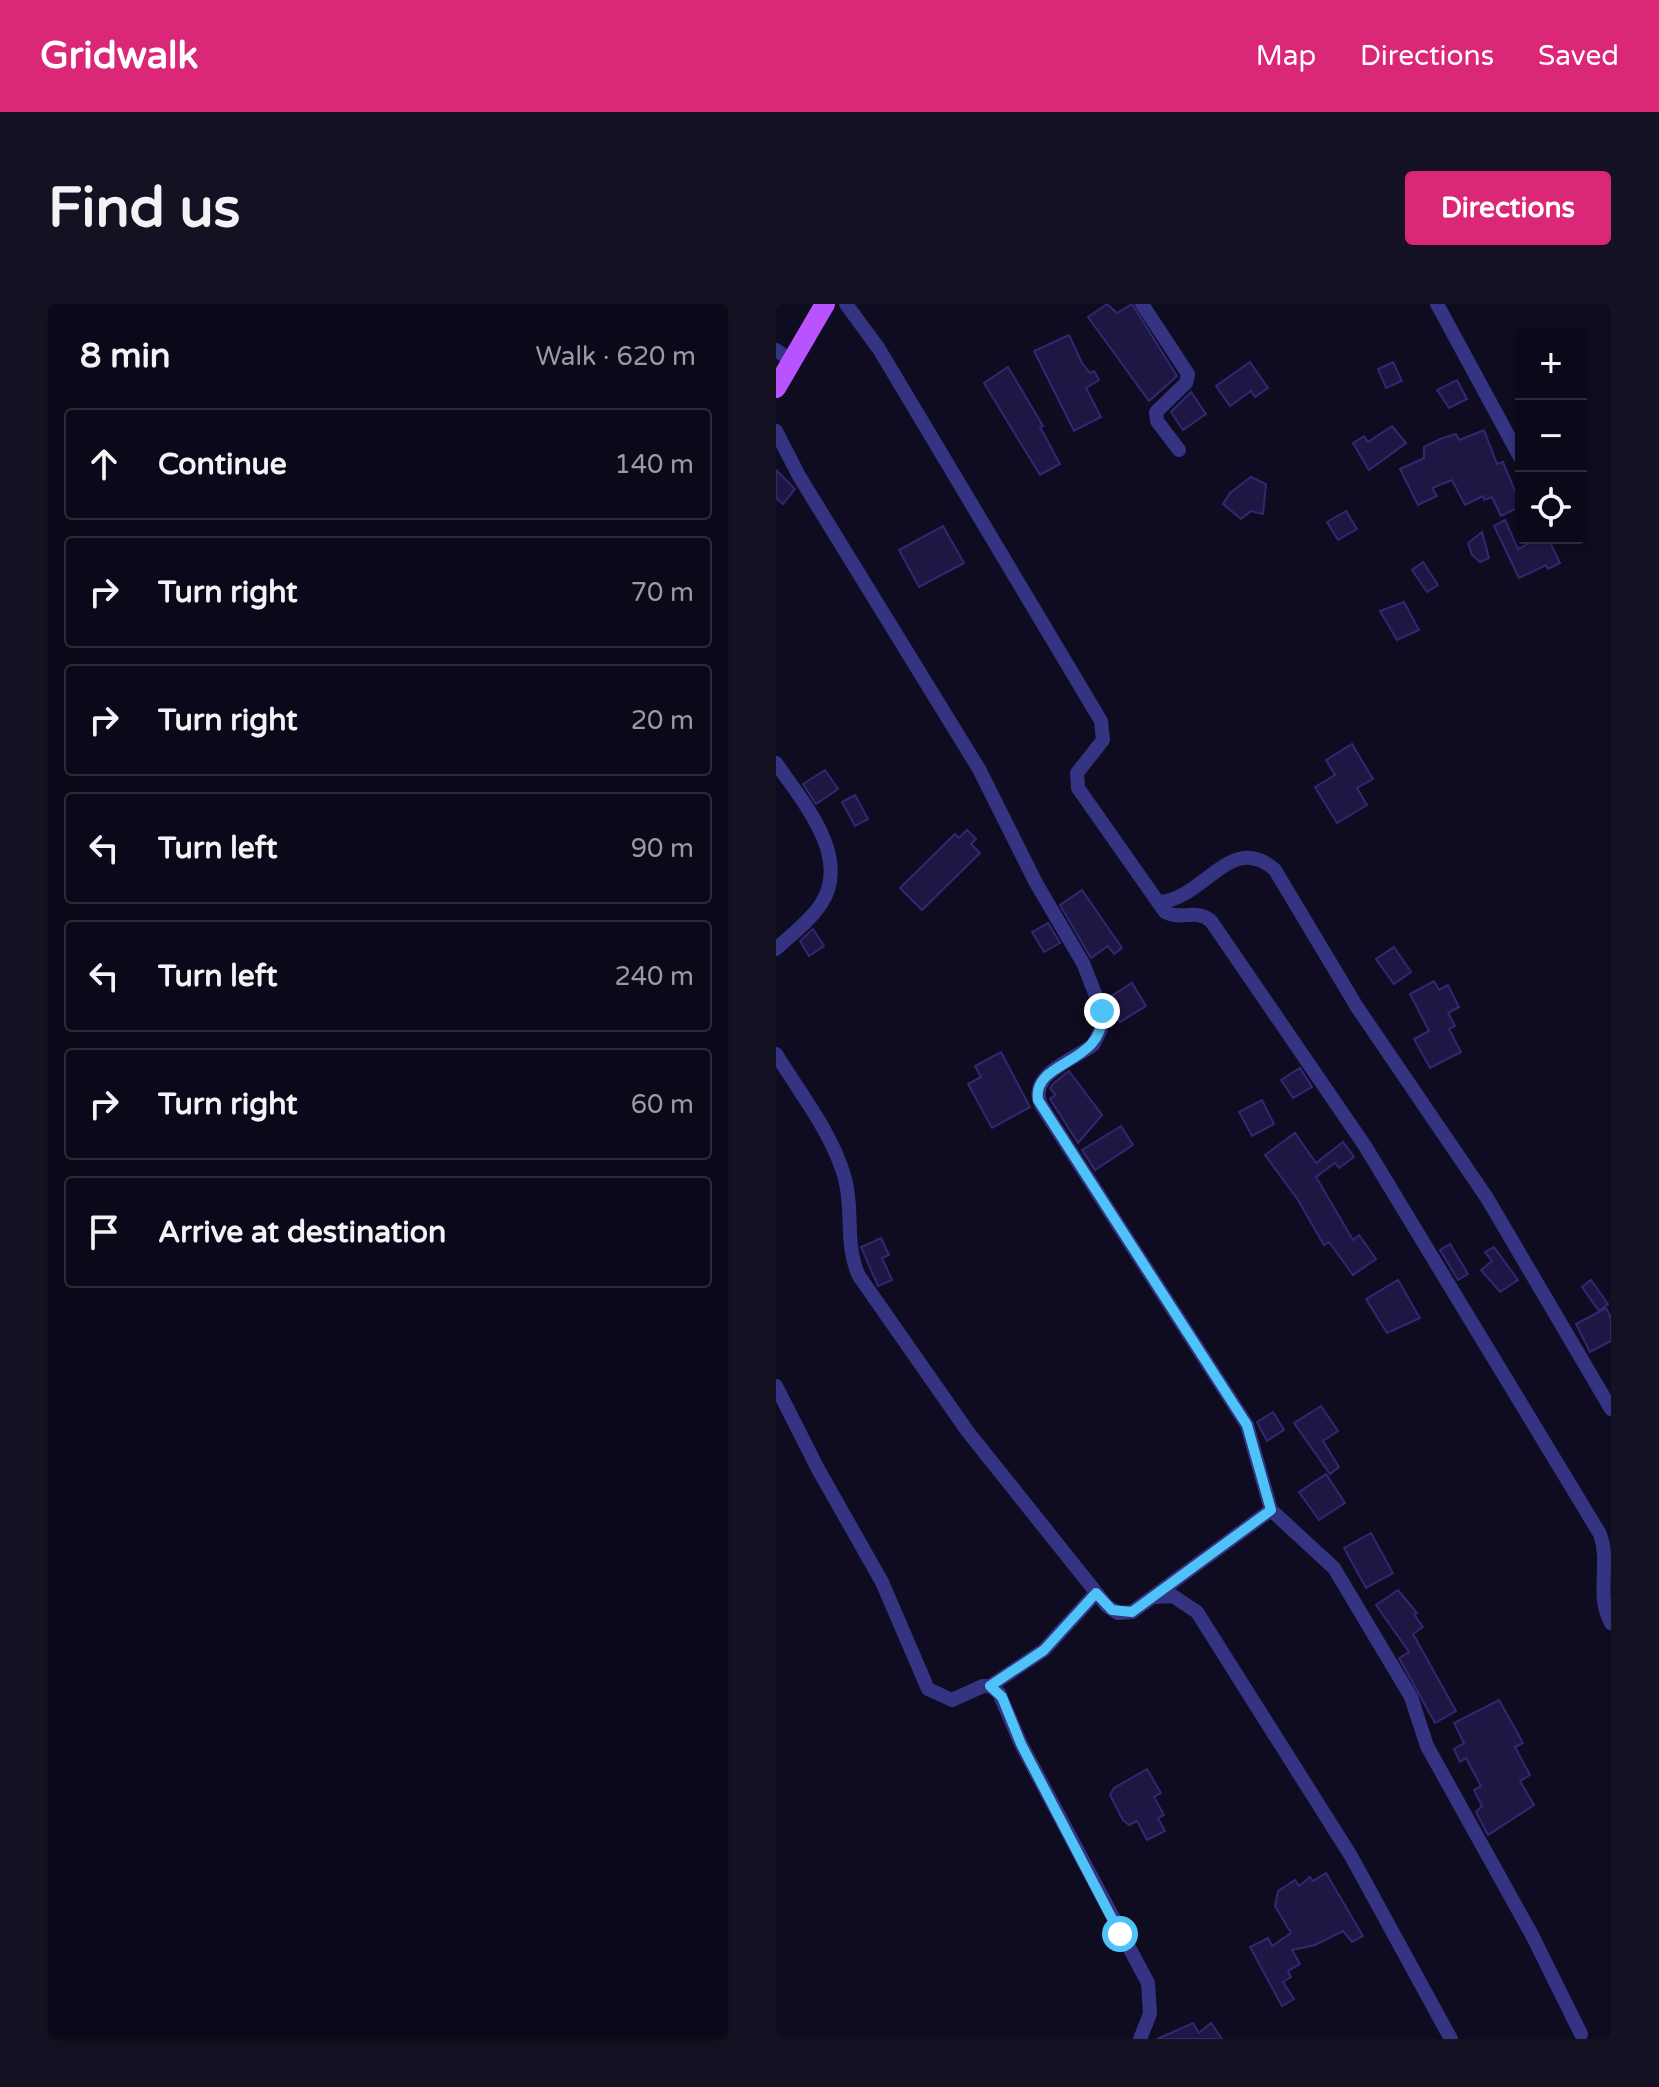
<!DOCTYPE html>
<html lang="en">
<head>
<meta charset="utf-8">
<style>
	body { margin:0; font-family:"Varela Round",sans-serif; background:#141222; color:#f1f3f6 }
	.controls { position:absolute; right:24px; top:24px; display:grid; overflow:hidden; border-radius:8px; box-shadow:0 2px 6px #0004 }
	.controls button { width:72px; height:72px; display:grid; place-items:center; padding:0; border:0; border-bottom:2px solid #2b2a38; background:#0b0919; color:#f1f3f6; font:40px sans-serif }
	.stop { position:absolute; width:24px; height:24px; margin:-18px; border:6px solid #4fc3f7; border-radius:50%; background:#fff }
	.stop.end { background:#4fc3f7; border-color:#fff; box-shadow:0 2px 8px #0008 }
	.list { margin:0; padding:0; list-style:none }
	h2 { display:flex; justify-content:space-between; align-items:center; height:104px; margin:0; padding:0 32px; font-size:34px }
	h2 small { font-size:26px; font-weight:400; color:#9a9aa2 }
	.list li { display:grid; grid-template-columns:52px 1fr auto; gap:24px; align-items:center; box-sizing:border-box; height:112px; margin:0 16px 16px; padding:0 16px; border:2px solid #2b2a38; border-radius:8px }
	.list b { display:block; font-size:30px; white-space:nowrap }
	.list em { font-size:26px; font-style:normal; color:#9a9aa2 }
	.icon { flex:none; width:44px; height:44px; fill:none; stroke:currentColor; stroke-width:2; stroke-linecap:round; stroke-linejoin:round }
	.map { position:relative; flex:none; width:835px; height:1735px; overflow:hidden; border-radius:8px }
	header { display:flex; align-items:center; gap:48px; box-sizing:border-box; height:112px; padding:0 40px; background:#db2777; color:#fff }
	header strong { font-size:38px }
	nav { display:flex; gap:44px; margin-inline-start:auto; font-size:28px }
	.intro { display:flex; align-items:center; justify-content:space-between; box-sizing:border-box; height:192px; padding:0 48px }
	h1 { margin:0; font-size:56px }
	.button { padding:20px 36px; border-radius:8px; background:#db2777; color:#fff; font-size:28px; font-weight:700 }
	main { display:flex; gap:48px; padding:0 48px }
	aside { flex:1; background:#0b0919; border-radius:8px; box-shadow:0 2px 6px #0004 }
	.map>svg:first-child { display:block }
	.building { fill:#1e1744; stroke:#332771; stroke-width:2 }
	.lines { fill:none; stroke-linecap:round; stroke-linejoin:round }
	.minor { stroke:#343483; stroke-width:14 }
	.primary { stroke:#b953ff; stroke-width:20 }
	.route { stroke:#4fc3f7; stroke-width:10 }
</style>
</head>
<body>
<header>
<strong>Gridwalk</strong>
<nav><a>Map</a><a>Directions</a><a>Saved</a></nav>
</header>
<div class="intro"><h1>Find us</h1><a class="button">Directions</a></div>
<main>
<aside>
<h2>8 min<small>Walk · 620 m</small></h2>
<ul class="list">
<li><svg class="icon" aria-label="ahead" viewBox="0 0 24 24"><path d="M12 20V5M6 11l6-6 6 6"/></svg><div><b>Continue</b></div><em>140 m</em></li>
<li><svg class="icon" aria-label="right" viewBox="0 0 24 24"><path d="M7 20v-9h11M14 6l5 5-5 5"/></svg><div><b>Turn right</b></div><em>70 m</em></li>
<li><svg class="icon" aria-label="right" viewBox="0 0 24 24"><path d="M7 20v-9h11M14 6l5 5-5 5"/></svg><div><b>Turn right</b></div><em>20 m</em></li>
<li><svg class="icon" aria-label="left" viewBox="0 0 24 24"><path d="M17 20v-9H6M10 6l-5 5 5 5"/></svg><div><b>Turn left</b></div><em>90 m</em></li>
<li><svg class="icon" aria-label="left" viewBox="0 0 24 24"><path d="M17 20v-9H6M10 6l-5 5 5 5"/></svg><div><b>Turn left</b></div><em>240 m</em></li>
<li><svg class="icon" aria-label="right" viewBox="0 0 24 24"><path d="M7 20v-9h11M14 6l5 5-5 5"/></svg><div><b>Turn right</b></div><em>60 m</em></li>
<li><svg class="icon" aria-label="arrive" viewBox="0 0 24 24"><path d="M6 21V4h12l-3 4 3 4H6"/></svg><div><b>Arrive at destination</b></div></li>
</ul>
</aside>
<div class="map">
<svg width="835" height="1735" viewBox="0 0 835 1735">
	<rect width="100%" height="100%" fill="#0f0c21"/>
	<g class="building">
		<polygon points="331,0 341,9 356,0 401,72 373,97 312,13"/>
		<polygon points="293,31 306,59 314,69 318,67 323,76 310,84 325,113 298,127 258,47"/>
		<polygon points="474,58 492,84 479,93 475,87 454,102 440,82"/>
		<polygon points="617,58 626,77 610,84 602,65"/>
		<polygon points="232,63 267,122 264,123 284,160 264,171 208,79"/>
		<polygon points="681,76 691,95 673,104 661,86"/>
		<polygon points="415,88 430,110 407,126 395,108"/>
		<polygon points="616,122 630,139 593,166 577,139 588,132 592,138"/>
		<polygon points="708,126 721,160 727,158 745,202 725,212 716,193 708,196 707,192 689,201 676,176 656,184 661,192 642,201 624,165 648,154 648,143 664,135 680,130 683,136"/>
		<polygon points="0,166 19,185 7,200 0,194"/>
		<polygon points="475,173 490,180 487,210 475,207 465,215 447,200 454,189"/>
		<polygon points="570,207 581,225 562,236 551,218"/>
		<polygon points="729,216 742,245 763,234 772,234 784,259 772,265 770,261 743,274 718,222"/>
		<polygon points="167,222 188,259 143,283 123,246"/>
		<polygon points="706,228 713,254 704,258 696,251 692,239"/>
		<polygon points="647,258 662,281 651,288 636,266"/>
		<polygon points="628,298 643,326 621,336 604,307"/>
		<polygon points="576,440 597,475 581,484 591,501 561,519 539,483 559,471 550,456"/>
		<polygon points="49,466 62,485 40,500 27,480"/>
		<polygon points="79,491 92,515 79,522 66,498"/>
		<polygon points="191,526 200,535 195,540 204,549 146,606 124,584 179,530 183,534"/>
		<polygon points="306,586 346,644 338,650 332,642 315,654 284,601"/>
		<polygon points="272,619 284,639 268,648 256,628"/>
		<polygon points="37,625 48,642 33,652 24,637"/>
		<polygon points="618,643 635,668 618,680 600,655"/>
		<polygon points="658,677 663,686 672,681 683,703 672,709 679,722 673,725 685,748 654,764 638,735 653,727 634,690"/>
		<polygon points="356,679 370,702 344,718 332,694"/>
		<polygon points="225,748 254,803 216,824 192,780 205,773 199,762"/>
		<polygon points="524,764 536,783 517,794 505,776"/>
		<polygon points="293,767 326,811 302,839 274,795 279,791 274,784 278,779"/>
		<polygon points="486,796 498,820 476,832 463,808"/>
		<polygon points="345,822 357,841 319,866 306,846"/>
		<polygon points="519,829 540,859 567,838 578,853 563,864 559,859 540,873 577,936 583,931 600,955 577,971 553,938 548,941 522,896 489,851"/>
		<polygon points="105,934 113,951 106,954 116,976 102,982 85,943"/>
		<polygon points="674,940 692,970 682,976 664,946"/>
		<polygon points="718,943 742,976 724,988 705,966 716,957 709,948"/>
		<polygon points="622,976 644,1014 611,1029 590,995"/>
		<polygon points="815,976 832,1000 823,1007 806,983"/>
		<polygon points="830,1004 835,1014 835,1037 814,1048 800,1020"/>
		<polygon points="545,1102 562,1127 547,1137 563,1163 554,1170 518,1119"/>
		<polygon points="497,1108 508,1126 491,1137 481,1118"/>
		<polygon points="550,1170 569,1199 543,1216 523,1188"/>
		<polygon points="595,1229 617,1269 590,1284 568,1244"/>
		<polygon points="622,1286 641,1309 638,1310 647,1323 637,1330 680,1407 659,1419 623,1354 633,1348 600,1301"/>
		<polygon points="723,1396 747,1439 739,1443 754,1471 744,1477 758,1501 712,1531 700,1508 706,1502 698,1486 705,1482 690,1454 684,1458 678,1445 688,1439 678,1419"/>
		<polygon points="371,1465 385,1489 378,1493 388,1511 382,1514 389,1527 371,1536 361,1517 353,1521 347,1516 334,1491 338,1484"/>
		<polygon points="550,1569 587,1632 576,1638 567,1627 539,1641 516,1646 524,1660 512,1667 515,1673 507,1678 518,1695 506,1702 474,1643 492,1634 496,1642 515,1629 499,1602 502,1587 519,1576 523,1582 534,1573 537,1577"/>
		<polygon points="417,1719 423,1729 435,1719 446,1735 381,1735"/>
	</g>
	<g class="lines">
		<g class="minor">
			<path d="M70,0L103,45L325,417L327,436L301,469L302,484L389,608C405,617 419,604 435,617L589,842L824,1230C835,1261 819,1290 835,1319"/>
			<polyline points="366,0 412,70 410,79 380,108 381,117 403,146"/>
			<polyline points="661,0 745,155"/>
			<polyline points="0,46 16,57"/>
			<path d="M0,127L23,172L203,465L260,579L307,659L326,707L325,725L317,741C297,756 251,771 265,801L471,1121L495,1206L558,1264L635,1393L651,1442L756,1631L805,1730"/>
			<path d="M0,459C26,497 76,553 45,600C34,617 15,631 0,645"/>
			<path d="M382,598C427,597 455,526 499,566L581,703L711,894L835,1105"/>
			<path d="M0,750C24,789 57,830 69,875C78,907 68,940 83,972L192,1128L331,1302L342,1309L356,1308L495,1206"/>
			<polyline points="0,1082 42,1165 106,1278 152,1385 176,1396 207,1382 214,1382 223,1389 245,1440 372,1679 374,1710 364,1735"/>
			<polyline points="377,1293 397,1292 421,1308 575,1552 675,1735"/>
			<polyline points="214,1382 268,1346 320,1289"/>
		</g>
		<polyline class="primary" points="0,84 49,0"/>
	</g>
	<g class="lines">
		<path class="route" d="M326,707C330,762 256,755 262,796L471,1121L495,1206L356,1308L336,1306L320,1289L268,1346L214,1382L226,1393L245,1440L344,1630"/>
	</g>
</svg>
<div class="controls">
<button>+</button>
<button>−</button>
<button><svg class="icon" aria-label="locate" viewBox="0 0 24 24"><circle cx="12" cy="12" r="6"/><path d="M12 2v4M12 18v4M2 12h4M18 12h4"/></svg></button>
</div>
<div class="stop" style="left:344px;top:1630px"></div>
<div class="stop end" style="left:326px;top:707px"></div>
</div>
</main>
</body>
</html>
